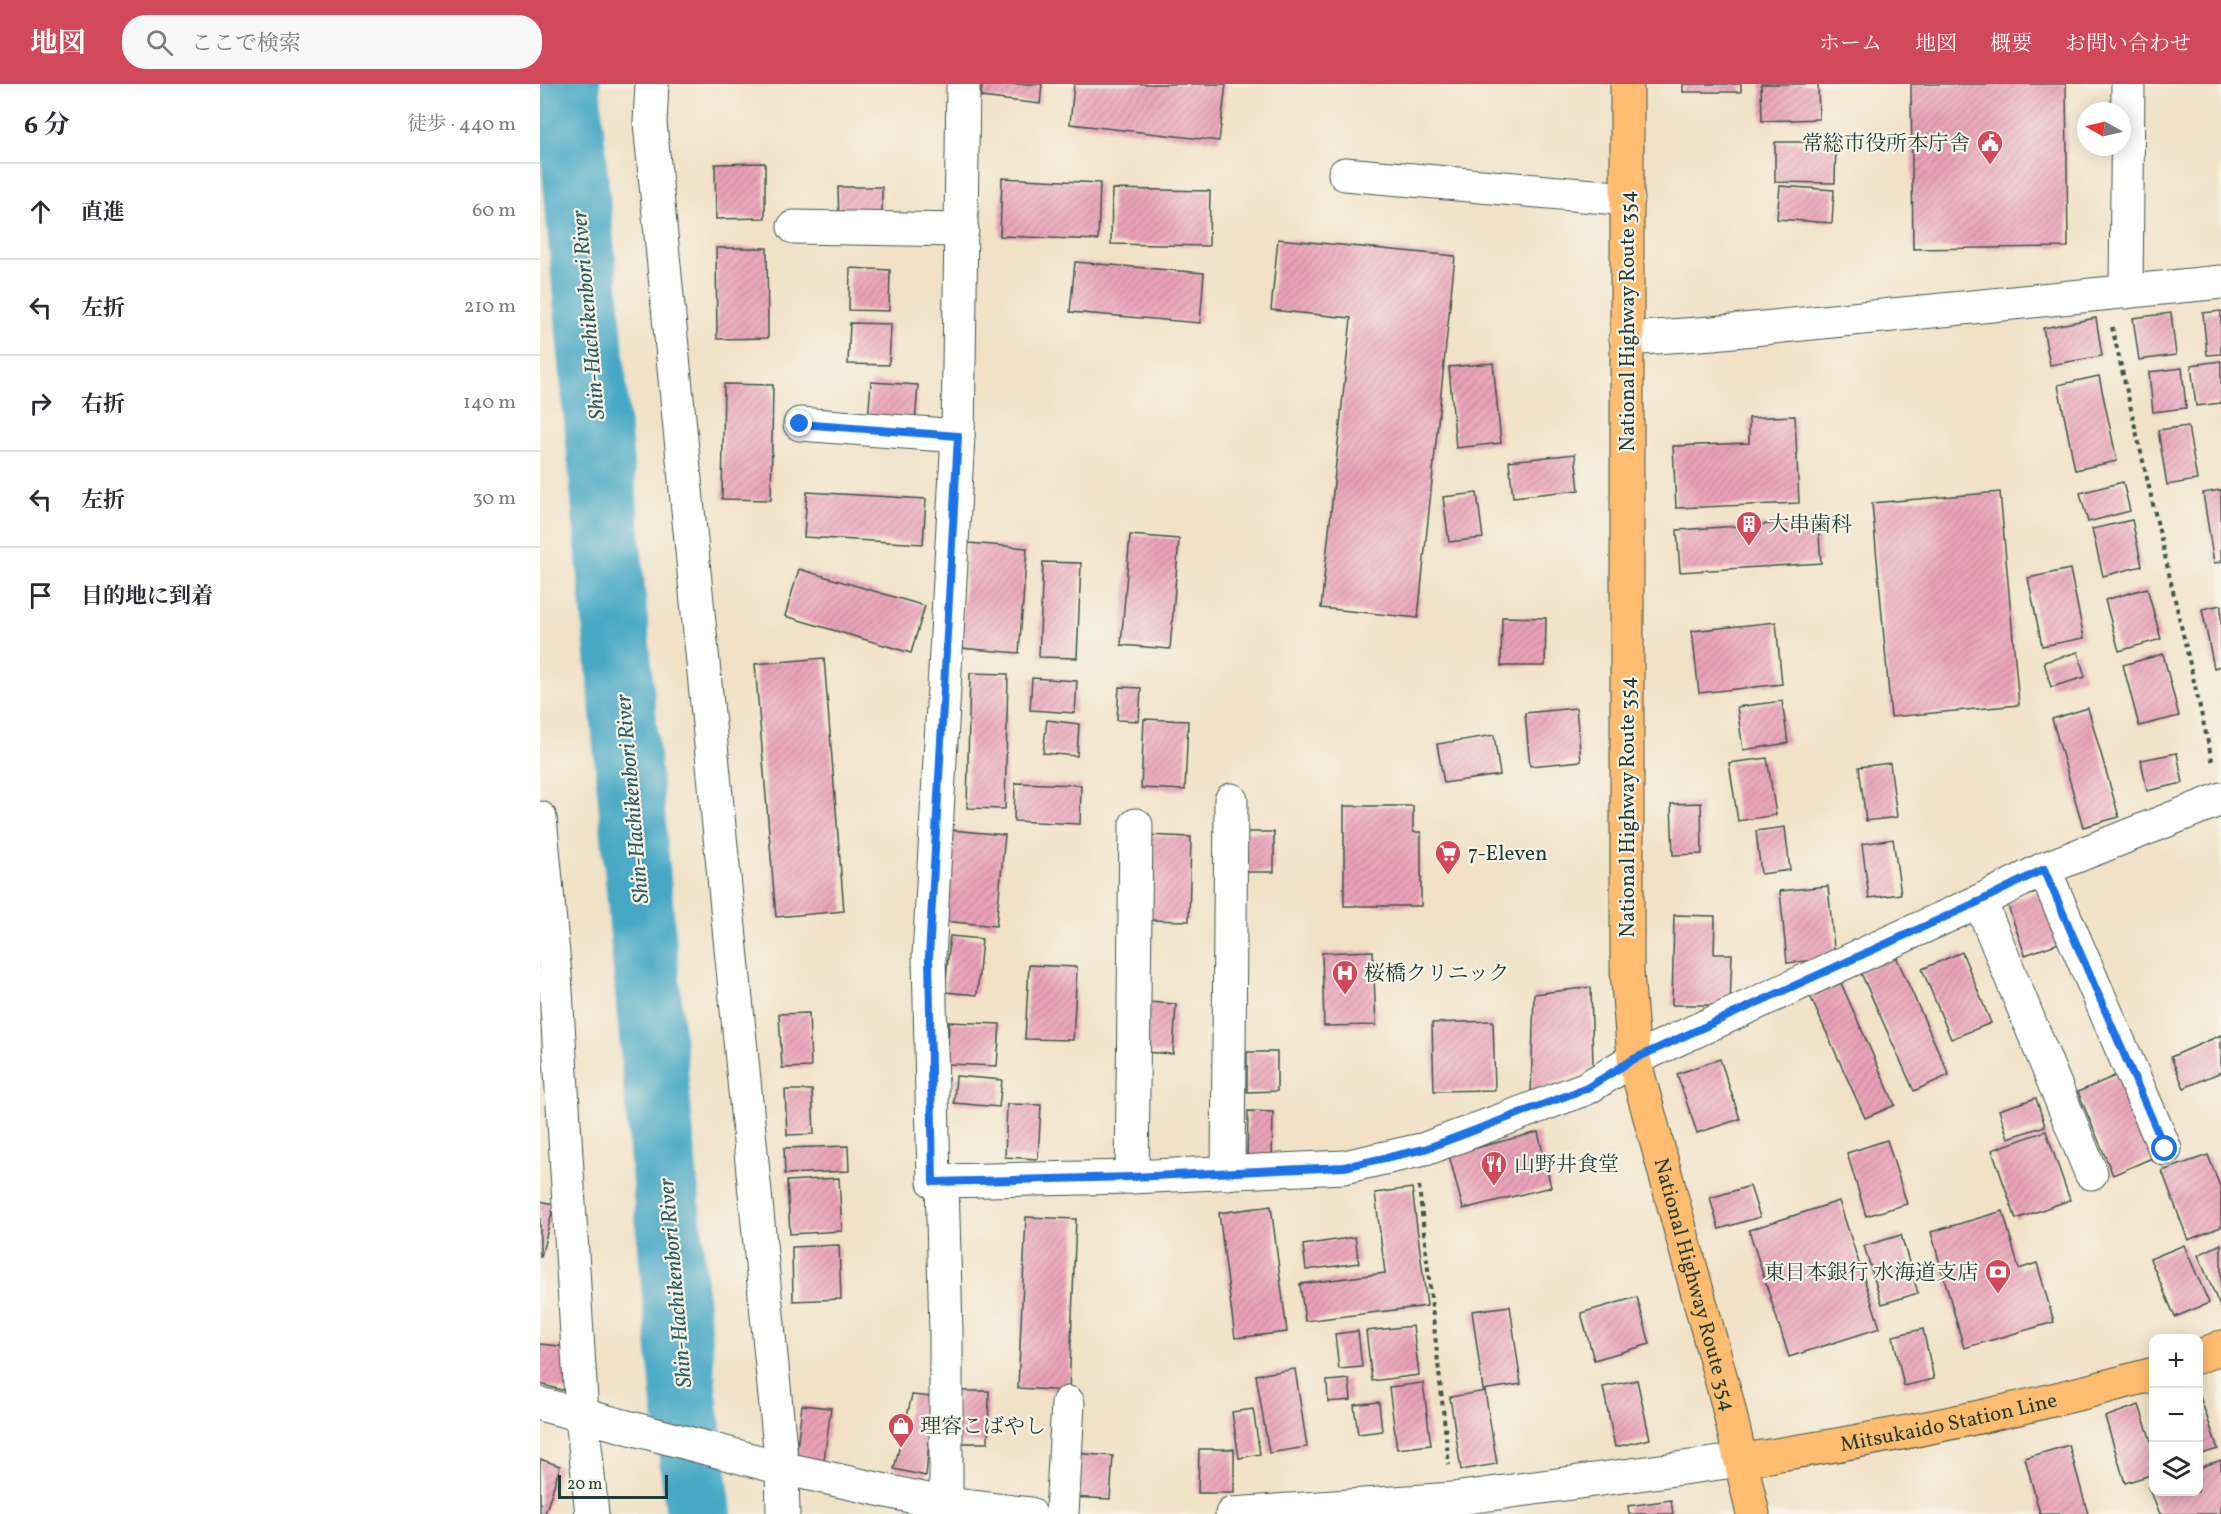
<!DOCTYPE html>
<html lang="ja">
<head>
<meta charset="utf-8">
<style>
	body { margin:0; font-family:Vollkorn,"Noto Serif JP",serif; background:#f7f7f7; color:#2b2b33 }
	.controls { position:absolute; right:18px; bottom:18px; display:grid; overflow:hidden; border-radius:12px; box-shadow:0 3px 15px #0003 }
	.controls button { width:54px; height:54px; display:grid; place-items:center; padding:0; border:0; border-bottom:2px solid #e1e1e2; background:#fff; color:#2b2b33; font:30px sans-serif }
	.compass { position:absolute; left:1537px; top:18px; width:54px; height:54px; border-radius:50%; background:#fff; box-shadow:0 3px 15px #0003; rotate:278deg }
	.scale { position:absolute; left:18px; bottom:15px; width:110px; box-sizing:border-box; padding-left:6px; border:3px solid #1f3d34; border-top:0; font-size:16px; line-height:21px; white-space:nowrap; color:#1f3d34; -webkit-text-stroke:4px #f7f3e8; paint-order:stroke }
	.stop { position:absolute; width:18px; height:18px; margin:-14px; border:4px solid #1a73e8; border-radius:50%; background:#fff }
	.stop.end { background:#1a73e8; border-color:#fff; box-shadow:0 2px 6px #0008 }
	.list { margin:0; padding:0; list-style:none }
	h2 { display:flex; justify-content:space-between; align-items:center; height:78px; margin:0; padding:0 24px; font-size:26px }
	h2 small { font-size:20px; font-weight:400; color:#7c7c81 }
	.list li { display:grid; grid-template-columns:39px 1fr auto; gap:18px; align-items:center; box-sizing:border-box; height:96px; padding:0 24px; border-top:2px solid #e1e1e2 }
	.list b { display:block; font-size:22px; white-space:nowrap }
	.list em { font-size:20px; font-style:normal; color:#7c7c81 }
	.icon { flex:none; width:33px; height:33px; fill:none; stroke:currentColor; stroke-width:2; stroke-linecap:round; stroke-linejoin:round }
	.map { position:relative; flex:none; width:1681px; height:1430px; overflow:hidden }
	header { display:flex; align-items:center; gap:36px; box-sizing:border-box; height:84px; padding:0 30px; background:#d1495b; color:#fff }
	header strong { font-size:28px }
	nav { display:flex; gap:33px; margin-inline-start:auto; font-size:21px }
	.search { width:420px; height:54px; background:#f7f7f7; display:flex; align-items:center; gap:15px; box-sizing:border-box; padding:0 21px; border-radius:24px; color:#7c7c81; font-size:22px }
	main { display:flex }
	aside { flex:1; background:#fff }
	.map>svg:first-child { display:block }
	.lines { fill:none; stroke-linecap:round; stroke-linejoin:round }
	.river { stroke:#46a8c5; stroke-width:66 }
	.building { fill:url(#building-hatch) }
	.minor-casing { stroke:#3e564a; stroke-width:35 }
	.major-casing { stroke:#3e564a; stroke-width:35 }
	.highway-casing { stroke:#3e564a; stroke-width:35 }
	.path { stroke:#3e564a; stroke-width:4; stroke-dasharray:4.5 4.5; stroke-linecap:butt }
	.minor { stroke:#fff; stroke-width:33 }
	.major { stroke:#fdbc70; stroke-width:33 }
	.highway { stroke:#fdbc70; stroke-width:33 }
	.route { stroke:#1a73e8; stroke-width:8 }
	.labels { text-anchor:middle; stroke-width:4.5; stroke-linejoin:round; paint-order:stroke }
	.poi-label { font-size:21px; fill:#1f3d34; stroke:#f7f3e8; text-anchor:start }
	.street-label { font-size:21px; fill:#1f3d34; stroke:#f7f3e8 }
	.water-label { font-size:22px; font-style:italic; fill:#2b5d60; stroke:#f7f3e8 }
</style>
</head>
<body>
<header>
<strong>地図</strong>
<div class="search"><svg class="icon" aria-label="search" viewBox="0 0 24 24"><circle cx="10" cy="10" r="6"/><path d="M15 15l6 6"/></svg>ここで検索</div>
<nav><a>ホーム</a><a>地図</a><a>概要</a><a>お問い合わせ</a></nav>
</header>
<main>
<aside>
<h2>6 分<small>徒歩 · 440 m</small></h2>
<ul class="list">
<li><svg class="icon" aria-label="ahead" viewBox="0 0 24 24"><path d="M12 20V5M6 11l6-6 6 6"/></svg><div><b>直進</b></div><em>60 m</em></li>
<li><svg class="icon" aria-label="left" viewBox="0 0 24 24"><path d="M17 20v-9H6M10 6l-5 5 5 5"/></svg><div><b>左折</b></div><em>210 m</em></li>
<li><svg class="icon" aria-label="right" viewBox="0 0 24 24"><path d="M7 20v-9h11M14 6l5 5-5 5"/></svg><div><b>右折</b></div><em>140 m</em></li>
<li><svg class="icon" aria-label="left" viewBox="0 0 24 24"><path d="M17 20v-9H6M10 6l-5 5 5 5"/></svg><div><b>左折</b></div><em>30 m</em></li>
<li><svg class="icon" aria-label="arrive" viewBox="0 0 24 24"><path d="M6 21V4h12l-3 4 3 4H6"/></svg><div><b>目的地に到着</b></div></li>
</ul>
</aside>
<div class="map">
<svg width="1681" height="1430" viewBox="0 0 1681 1430">
	<defs>
		<pattern id="building-hatch" width="6" height="6" patternUnits="userSpaceOnUse" patternTransform="scale(1.5)"><rect width="6" height="6" fill="#eba2b9"/><path d="M-1 1l2-2M0 6l6-6M5 7l2-2" fill="none" stroke="#be8597"/></pattern>
	</defs>
	<rect width="100%" height="100%" fill="#f7f3e8"/>
	<filter id="ink" filterUnits="userSpaceOnUse"><feTurbulence type="fractalNoise" baseFrequency=".0167" numOctaves="2"/><feDisplacementMap in="SourceGraphic" scale="12" xChannelSelector="R" yChannelSelector="G"/><feConvolveMatrix kernelMatrix="1 2 1 2 8 2 1 2 1" color-interpolation-filters="sRGB"/></filter>
	<filter id="wash" filterUnits="userSpaceOnUse"><feTurbulence type="fractalNoise" baseFrequency=".008" numOctaves="4" result="noise"/><feDisplacementMap in="SourceGraphic" scale="24" xChannelSelector="R" yChannelSelector="G"/><feGaussianBlur stdDeviation="1.35" result="paint"/><feColorMatrix in="noise" values="0 0 0 0 0 0 0 0 0 0 0 0 0 0 0 0 0 1.4 0 .05"/><feComposite in="paint" operator="in"/></filter>
	<g filter="url(#wash)">
		<rect width="100%" height="100%" fill="#f1e2c7"/>
		<g class="lines">
			<polyline class="river" points="27,0 144,1312 159,1430"/>
		</g>
		<g id="blocks">
			<g class="building">
				<polygon points="442,0 502,0 500,20 441,13"/>
				<polygon points="534,0 686,0 679,57 530,40"/>
				<rect x="1143" y="0" width="58" height="8"/>
				<polygon points="1221,0 1278,0 1279,35 1222,37"/>
				<polygon points="1371,0 1526,0 1528,163 1373,165"/>
				<polygon points="1235,58 1296,58 1295,99 1235,98"/>
				<polygon points="225,79 225,134 176,135 175,80"/>
				<polygon points="462,94 560,99 558,156 460,152"/>
				<polygon points="1240,102 1294,106 1292,139 1237,135"/>
				<polygon points="298,103 342,103 342,136 299,137"/>
				<polygon points="572,105 670,107 669,162 571,160"/>
				<polygon points="738,155 915,172 878,534 781,524 811,234 731,226"/>
				<polygon points="176,164 227,164 228,254 177,255"/>
				<polygon points="535,178 664,189 660,239 530,228"/>
				<polygon points="310,184 350,186 349,227 309,226"/>
				<polygon points="1681,227 1681,270 1667,271 1663,229"/>
				<polygon points="1631,229 1636,271 1599,276 1593,234"/>
				<polygon points="1556,234 1562,272 1510,281 1503,244"/>
				<polygon points="310,239 351,240 349,281 308,280"/>
				<polygon points="1681,277 1681,319 1656,322 1651,281"/>
				<polygon points="953,279 961,359 916,364 909,283"/>
				<polygon points="1642,284 1646,324 1613,328 1609,288"/>
				<polygon points="1559,292 1577,377 1535,386 1518,301"/>
				<polygon points="331,298 378,301 375,340 328,336"/>
				<polygon points="184,300 233,301 231,416 182,415"/>
				<polygon points="1255,332 1259,419 1136,424 1133,362 1209,359 1209,334"/>
				<polygon points="1648,342 1657,396 1627,401 1618,346"/>
				<polygon points="1035,370 1039,406 973,413 969,377"/>
				<polygon points="1583,398 1590,427 1548,438 1540,409"/>
				<polygon points="1681,406 1681,478 1674,479 1663,409"/>
				<polygon points="267,408 386,415 383,460 264,453"/>
				<polygon points="1460,408 1479,621 1351,633 1332,419"/>
				<polygon points="937,409 943,454 909,458 903,413"/>
				<polygon points="1592,436 1602,482 1563,492 1552,445"/>
				<polygon points="1278,437 1281,479 1140,488 1137,446"/>
				<polygon points="590,451 639,455 630,565 581,561"/>
				<polygon points="428,459 487,464 479,569 420,564"/>
				<polygon points="503,478 541,479 537,574 499,573"/>
				<polygon points="259,485 385,522 371,569 245,532"/>
				<polygon points="1530,485 1544,554 1502,562 1488,494"/>
				<polygon points="1607,504 1621,555 1579,567 1565,516"/>
				<polygon points="1681,521 1681,582 1674,584 1662,525"/>
				<polygon points="962,533 1006,534 1005,582 961,582"/>
				<polygon points="1236,538 1242,600 1159,609 1152,547"/>
				<polygon points="1538,568 1545,593 1511,603 1504,578"/>
				<polygon points="1623,570 1639,632 1599,642 1583,581"/>
				<polygon points="284,574 304,827 236,833 215,580"/>
				<polygon points="430,589 468,590 465,725 427,724"/>
				<polygon points="492,594 537,597 535,629 490,626"/>
				<polygon points="579,603 601,604 599,637 577,636"/>
				<polygon points="1242,617 1248,659 1203,666 1197,623"/>
				<polygon points="1036,624 1041,677 990,682 985,629"/>
				<polygon points="1548,624 1579,733 1543,743 1512,635"/>
				<polygon points="604,635 648,637 645,706 601,704"/>
				<polygon points="507,636 539,640 537,672 503,669"/>
				<polygon points="954,651 960,691 904,699 897,660"/>
				<polygon points="1637,669 1643,699 1607,707 1601,676"/>
				<polygon points="1227,674 1236,731 1198,737 1189,679"/>
				<polygon points="1350,679 1357,733 1326,737 1319,683"/>
				<polygon points="475,699 541,701 540,740 474,737"/>
				<polygon points="1161,719 1162,770 1133,771 1131,720"/>
				<polygon points="804,722 873,722 873,748 881,748 881,822 804,822"/>
				<polygon points="1245,743 1250,786 1221,790 1216,747"/>
				<polygon points="411,746 465,751 456,842 403,837"/>
				<rect x="705" y="748" width="29" height="40"/>
				<polygon points="606,751 651,753 649,837 604,836"/>
				<polygon points="1353,755 1361,810 1329,814 1322,760"/>
				<polygon points="1288,802 1295,874 1247,879 1240,807"/>
				<polygon points="1501,807 1519,859 1485,871 1467,819"/>
				<polygon points="1134,831 1175,832 1174,870 1192,870 1190,921 1132,921"/>
				<polygon points="410,852 442,855 437,911 405,908"/>
				<polygon points="833,867 836,941 784,942 782,869"/>
				<polygon points="1422,868 1451,939 1411,955 1382,885"/>
				<polygon points="1355,870 1409,991 1374,1007 1320,887"/>
				<polygon points="489,881 537,883 533,956 485,955"/>
				<polygon points="1301,899 1355,1021 1325,1034 1270,912"/>
				<polygon points="1051,903 1053,984 991,1009 994,910"/>
				<polygon points="607,918 636,920 633,970 604,968"/>
				<polygon points="269,929 271,983 242,984 239,930"/>
				<polygon points="953,937 955,1006 894,1007 892,939"/>
				<polygon points="409,938 460,940 457,982 407,980"/>
				<polygon points="1681,951 1681,988 1644,1004 1631,973"/>
				<polygon points="707,968 737,968 737,1007 707,1008"/>
				<polygon points="1180,975 1200,1035 1157,1049 1137,990"/>
				<polygon points="1577,991 1612,1074 1573,1091 1538,1008"/>
				<polygon points="416,992 462,996 459,1023 414,1019"/>
				<polygon points="245,1006 272,1006 274,1050 247,1051"/>
				<polygon points="1496,1014 1505,1042 1468,1054 1459,1026"/>
				<polygon points="467,1020 501,1021 498,1075 465,1073"/>
				<polygon points="708,1027 733,1028 732,1077 707,1076"/>
				<polygon points="1506,1047 1530,1116 1476,1135 1452,1066"/>
				<polygon points="998,1048 1011,1103 923,1125 909,1071"/>
				<polygon points="1347,1056 1367,1120 1326,1132 1307,1069"/>
				<polygon points="308,1062 309,1087 245,1090 244,1064"/>
				<polygon points="1668,1071 1681,1105 1681,1143 1648,1156 1622,1087"/>
				<polygon points="299,1094 302,1147 250,1150 247,1097"/>
				<polygon points="1210,1102 1220,1133 1179,1145 1170,1114"/>
				<polygon points="872,1104 887,1222 765,1237 760,1200 845,1189 835,1109"/>
				<polygon points="0,1117 14,1120 1,1173 0,1173"/>
				<polygon points="1299,1117 1340,1244 1249,1273 1209,1146"/>
				<polygon points="731,1122 747,1248 695,1254 679,1129"/>
				<polygon points="1463,1127 1479,1185 1497,1179 1514,1238 1424,1264 1391,1148"/>
				<polygon points="486,1133 536,1135 529,1307 478,1304"/>
				<polygon points="1361,1151 1378,1209 1342,1220 1324,1162"/>
				<polygon points="815,1153 819,1179 766,1186 763,1161"/>
				<polygon points="1681,1160 1681,1225 1658,1171"/>
				<polygon points="299,1161 301,1215 253,1217 252,1163"/>
				<polygon points="1644,1161 1669,1219 1635,1233 1610,1175"/>
				<polygon points="1097,1213 1110,1260 1054,1276 1041,1229"/>
				<polygon points="970,1222 981,1300 943,1306 932,1227"/>
				<polygon points="873,1242 879,1291 832,1297 826,1247"/>
				<polygon points="1383,1245 1394,1295 1364,1302 1353,1252"/>
				<polygon points="818,1247 822,1283 799,1285 795,1250"/>
				<polygon points="0,1260 28,1263 29,1308 0,1300"/>
				<polygon points="755,1285 767,1363 729,1369 716,1291"/>
				<polygon points="809,1295 811,1316 788,1318 787,1297"/>
				<polygon points="1097,1296 1110,1355 1075,1363 1063,1303"/>
				<polygon points="883,1299 891,1361 857,1365 849,1303"/>
				<polygon points="417,1307 449,1307 448,1359 417,1359"/>
				<polygon points="945,1307 957,1380 921,1386 910,1313"/>
				<polygon points="1658,1307 1678,1365 1658,1371"/>
				<polygon points="372,1311 393,1313 386,1392 354,1385"/>
				<polygon points="839,1318 842,1347 818,1350 814,1321"/>
				<polygon points="262,1321 291,1324 283,1384 255,1381"/>
				<polygon points="1599,1321 1614,1366 1614,1390 1585,1399 1565,1333"/>
				<polygon points="713,1325 720,1370 699,1374 692,1328"/>
				<polygon points="1529,1361 1548,1430 1500,1430 1485,1374"/>
				<polygon points="659,1365 694,1365 694,1409 658,1409"/>
				<polygon points="533,1369 573,1372 570,1415 530,1413"/>
				<polygon points="0,1375 20,1382 5,1430 0,1430"/>
				<polygon points="1681,1376 1681,1430 1620,1430 1609,1403 1614,1401 1614,1408 1658,1408 1658,1384"/>
				<polygon points="1131,1416 1133,1430 1089,1430 1088,1422"/>
			</g>
		</g>
	</g>
	<g filter="url(#ink)">
		<use href="#blocks" fill-opacity="0" stroke="#3e564a" stroke-width="1.5"/>
		<g class="lines">
			<g class="minor-casing">
				<g id="minor">
					<polyline points="112,0 110,39 242,1384 243,1430"/>
					<polyline points="805,90 1088,115"/>
					<polyline points="254,143 422,146"/>
					<polyline points="1586,208 1588,0"/>
					<polyline points="1086,255 1173,249 1681,198"/>
					<polyline points="260,340 418,352"/>
					<polyline points="0,734 15,891 42,1332 52,1430"/>
					<polyline points="1504,785 1625,1065"/>
					<polyline points="1440,817 1551,1089"/>
					<polyline points="688,1089 691,716"/>
					<polyline points="592,1093 596,741"/>
					<polyline points="402,1097 592,1093 804,1083 885,1065 1047,1004 1094,975 1440,817 1504,785 1681,715"/>
					<polyline points="0,1320 242,1384 406,1420 490,1430"/>
					<polyline points="406,1420 406,1248 402,1097 394,1098 389,873 418,352 423,0"/>
					<polyline points="522,1430 528,1319"/>
					<polyline points="692,1430 913,1415 1202,1376"/>
				</g>
			</g>
			<g class="major-casing">
				<g id="major">
					<polyline points="1658,1273 1681,1263"/>
					<path id="s1" d="M1202,1376C1340,1356 1479,1327 1614,1290"/>
				</g>
			</g>
			<g class="highway-casing">
				<g id="highway">
					<path id="s2" d="M1087,0V888L1094,975L1187,1317L1213,1430"/>
				</g>
			</g>
			<g class="path">
				<polyline points="1572,243 1673,680"/>
				<polyline points="879,1102 909,1381"/>
			</g>
			<use href="#minor" class="minor"/>
			<use href="#major" class="major"/>
			<use href="#highway" class="highway"/>
		</g>
	</g>
	<g class="lines" filter="url(#ink)">
		<polyline class="route" points="260,340 418,352 389,873 393,1098 592,1093 804,1083 885,1065 1047,1004 1094,975 1440,817 1504,785 1625,1065"/>
	</g>
	<defs>
		<g id="civic-pin" transform="scale(1.35)"><path d="M0 17L-7.5 6A9.5 9.5 0 1 1 7.5 6Z" fill="#d1495b" stroke="#f7f3e8"/><path d="M-.6-6.5H3V-4.5H.6V-3L4-1V1h2V6H-6V1h2V-1L-.6-3ZM-1.2 2.5V6h2.4V2.5Z" fill="#fff"/></g>
		<g id="building-pin" transform="scale(1.35)"><path d="M0 17L-7.5 6A9.5 9.5 0 1 1 7.5 6Z" fill="#d1495b" stroke="#f7f3e8"/><path d="M-4-6H4V6H1V3H-1V6H-4ZM-2.5-4.3h1.7v1.8h-1.7ZM.8-4.3h1.7v1.8H.8ZM-2.5-1h1.7V.8h-1.7ZM.8-1h1.7V.8H.8Z" fill="#fff"/></g>
		<g id="supermarket-pin" transform="scale(1.35)"><path d="M0 17L-7.5 6A9.5 9.5 0 1 1 7.5 6Z" fill="#d1495b" stroke="#f7f3e8"/><path d="M-6-5.5h2.5l.6 2H6L4.5 2H-2.5L-4.4-4H-6ZM-1.5 3.2a1.3 1.3 0 1 0 .1 0ZM3 3.2a1.3 1.3 0 1 0 .1 0Z" fill="#fff"/></g>
		<g id="hospital-pin" transform="scale(1.35)"><path d="M0 17L-7.5 6A9.5 9.5 0 1 1 7.5 6Z" fill="#d1495b" stroke="#f7f3e8"/><path d="M-5-5h3v3.5h4V-5h3V5h-3V1.5h-4V5h-3Z" fill="#fff"/></g>
		<g id="restaurant-pin" transform="scale(1.35)"><path d="M0 17L-7.5 6A9.5 9.5 0 1 1 7.5 6Z" fill="#d1495b" stroke="#f7f3e8"/><path d="M-5-6h1v4h1v-4h1v4h1v-4h1v5L-1.5 .5V6h-2V.5L-5-1ZM5-6V6H3V1.5H1.5Q1.5-4 5-6Z" fill="#fff"/></g>
		<g id="bank-pin" transform="scale(1.35)"><path d="M0 17L-7.5 6A9.5 9.5 0 1 1 7.5 6Z" fill="#d1495b" stroke="#f7f3e8"/><path d="M-6-4H6V4H-6ZM0-2.3a2.3 2.3 0 1 0 0 4.6a2.3 2.3 0 1 0 0-4.6Z" fill="#fff"/></g>
		<g id="shop-pin" transform="scale(1.35)"><path d="M0 17L-7.5 6A9.5 9.5 0 1 1 7.5 6Z" fill="#d1495b" stroke="#f7f3e8"/><path d="M-5-2.5h2.3a2.7 3.5 0 0 1 5.4 0H5L5.5 6h-11ZM-1.5-2.5h3a1.5 2.3 0 0 0-3 0Z" fill="#fff"/></g>
	</defs>
	<g fill-rule="evenodd">
		<use href="#civic-pin" x="1450" y="59"/>
		<use href="#building-pin" x="1209" y="440"/>
		<use href="#supermarket-pin" x="908" y="769"/>
		<use href="#hospital-pin" x="805" y="889"/>
		<use href="#restaurant-pin" x="954" y="1080"/>
		<use href="#bank-pin" x="1458" y="1188"/>
		<use href="#shop-pin" x="361" y="1342"/>
	</g>
	<g class="labels">
		<g class="poi-label">
			<text x="1430" y="66" text-anchor="end">常総市役所本庁舎</text>
			<text x="1228" y="447">大串歯科</text>
			<text x="928" y="776">7-Eleven</text>
			<text x="824" y="896">桜橋クリニック</text>
			<text x="974" y="1087">山野井食堂</text>
			<text x="1438" y="1195" text-anchor="end">東日本銀行 水海道支店</text>
			<text x="380" y="1349">理容こばやし</text>
		</g>
		<g class="street-label">
			<text transform="translate(1087 237) rotate(-90)" y="7">National Highway Route 354</text>
			<text transform="translate(1087 723) rotate(-90)" y="7">National Highway Route 354</text>
			<text dy="7" stroke="none"><textPath href="#s2" startOffset="1209">National Highway Route 354</textPath></text>
			<text dy="7" stroke="none"><textPath href="#s1" startOffset="210">Mitsukaido Station Line</textPath></text>
		</g>
		<g class="water-label">
			<text transform="translate(47 231) rotate(-95)" y="8">Shin-Hachikenbori River</text>
			<text transform="translate(91 715) rotate(-95)" y="8">Shin-Hachikenbori River</text>
			<text transform="translate(134 1199) rotate(-95)" y="8">Shin-Hachikenbori River</text>
		</g>
	</g>
</svg>
<div class="controls">
<button>+</button>
<button>−</button>
<button><svg class="icon" aria-label="layers" viewBox="0 0 24 24"><path d="M12 4l9 5-9 5-9-5zM3 14l9 5 9-5"/></svg></button>
</div>
<svg class="compass" viewBox="-18 -18 36 36"><path d="M0-13l5 13h-10z" fill="#e53935"/><path d="M0 13l5-13h-10z" fill="#7c7c81"/></svg>
<div class="scale">20 m</div>
<div class="stop" style="left:1625px;top:1065px"></div>
<div class="stop end" style="left:260px;top:340px"></div>
</div>
</main>
</body>
</html>
